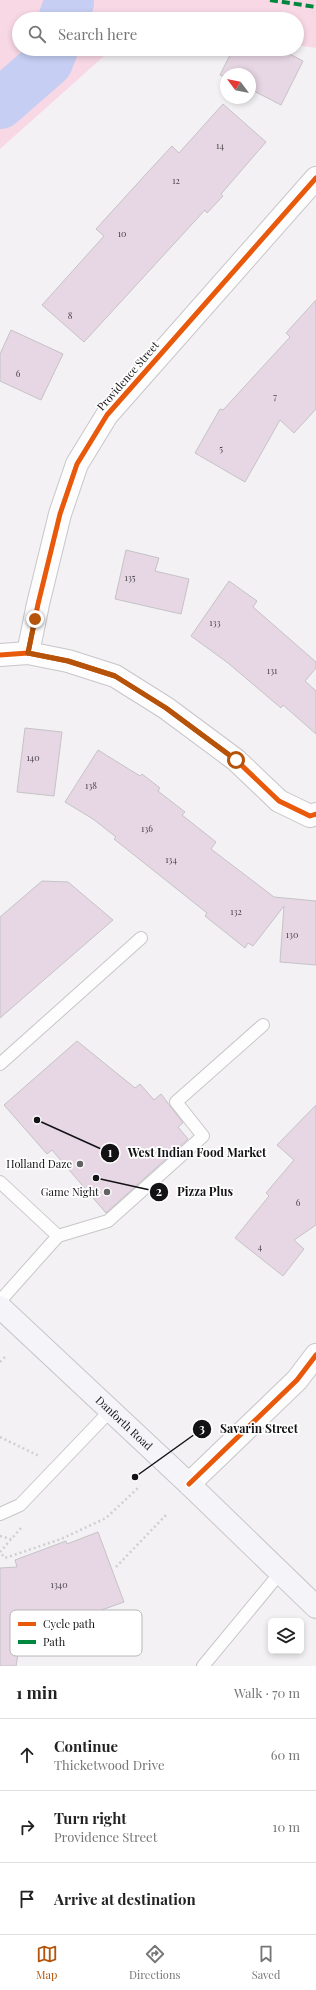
<!DOCTYPE html>
<html lang="en">
<head>
<meta charset="utf-8">
<style>
	body { margin:0; font-family:"Playfair Display",serif; background:#f6f6f6; color:#222 }
	.controls { position:absolute; right:12px; bottom:12px; display:grid; overflow:hidden; border-radius:6px; box-shadow:0 2px 6px #0003 }
	.controls button { width:36px; height:36px; display:grid; place-items:center; padding:0; border:0; border-bottom:1px solid #e0e0e0; background:#fff; color:#222; font:20px sans-serif }
	.compass { position:absolute; left:220px; top:68px; width:36px; height:36px; border-radius:50%; background:#fff; box-shadow:0 2px 6px #0003; rotate:302deg }
	.stop { position:absolute; width:12px; height:12px; margin:-9px; border:3px solid #b45309; border-radius:50%; background:#fff }
	.stop.end { background:#b45309; border-color:#fff; box-shadow:0 1px 4px #0008 }
	.list { margin:0; padding:0; list-style:none }
	h2 { display:flex; justify-content:space-between; align-items:center; height:52px; margin:0; padding:0 16px; font-size:17px }
	h2 small { font-size:13px; font-weight:400; color:#767676 }
	.list li { display:grid; grid-template-columns:26px 1fr auto; gap:12px; align-items:center; box-sizing:border-box; height:72px; padding:0 16px; border-top:1px solid #e0e0e0 }
	.list b { display:block; font-size:15px; white-space:nowrap }
	.list p { margin:0; font-size:13px; white-space:nowrap; color:#767676 }
	.list em { font-size:13px; font-style:normal; color:#767676 }
	.icon { flex:none; width:22px; height:22px; fill:none; stroke:currentColor; stroke-width:2; stroke-linecap:round; stroke-linejoin:round }
	.map { position:relative; flex:none; width:316px; height:1666px; overflow:hidden }
	.search { position:absolute; background:#fff; box-shadow:0 2px 6px #0003; left:12px; right:12px; top:12px; height:44px; display:flex; align-items:center; gap:10px; box-sizing:border-box; padding:0 14px; border-radius:22px; color:#767676; font-size:15px }
	.sheet { height:268px; background:#fff }
	nav { display:flex; justify-content:space-around; align-items:center; box-sizing:border-box; height:56px; border-top:1px solid #e0e0e0; background:#fff; font-size:11px; color:#767676 }
	nav a { display:grid; justify-items:center; gap:2px }
	nav .on { color:#b45309 }
	.map>svg:first-child { display:block }
	.green { fill:#f8d8e5 }
	.lines { fill:none; stroke-linecap:round; stroke-linejoin:round }
	.river { stroke:#c6cff3; stroke-width:50 }
	.building { fill:#e7d7e4; stroke:#c4c3c5 }
	.service-casing { stroke:#c8c6c8; stroke-width:14 }
	.minor-casing { stroke:#c8c6c8; stroke-width:24 }
	.secondary-casing { stroke:#c8c6c8; stroke-width:24 }
	.path { stroke:#cfcfd0; stroke-width:2.5; stroke-dasharray:2 3; stroke-linecap:butt }
	.service { stroke:#fdfdfd; stroke-width:12 }
	.minor { stroke:#fdfdfd; stroke-width:22 }
	.secondary { stroke:#f5f4f8; stroke-width:22 }
	.quiet { stroke:#00873e; stroke-width:4; stroke-dasharray:8 4; stroke-linecap:butt }
	.cycleway-casing { stroke:#fff; stroke-width:8 }
	.cycleway { stroke:#e8590c; stroke-width:5 }
	.route { stroke:#b45309; stroke-width:5 }
	.poi-dot { fill:#616062; stroke:#fff; stroke-width:1.5 }
	.labels { text-anchor:middle; stroke-width:3.5; stroke-linejoin:round; paint-order:stroke }
	.number-label { font-size:9px; fill:#484348 }
	.street-label { font-size:11px; fill:#131214; stroke:#fff }
	.poi-label { font-size:11px; fill:#131214; stroke:#fff; text-anchor:end }
	.key { fill:#fff; stroke:#b8b8b8; stroke-width:1 }
	.key-label { font-size:11px; fill:#131214 }
	.leader { fill:none; stroke:#131214; stroke-width:1.5 }
	.callout-dot { fill:#131214; stroke:#fff; stroke-width:1.5 }
	.mark-label { font-size:12px; text-anchor:middle; font-weight:bold; fill:#fff }
	.callout-label { font-size:12px; text-anchor:middle; font-weight:bold; fill:#131214; stroke:#fff; stroke-width:3.5; stroke-linejoin:round; paint-order:stroke }
</style>
</head>
<body>
<div class="map">
<svg width="316" height="1666" viewBox="0 0 316 1666">
	<rect width="100%" height="100%" fill="#f3f1f4"/>
	<polygon class="green" points="0,0 316,0 316,48 297,45 297,19 19,19 19,49 112,49 0,149"/>
	<g class="lines">
		<g class="river">
			<polyline points="63,19 69,3 68,0"/>
			<polyline points="0,104 48,62 53,49"/>
		</g>
	</g>
	<g class="building">
		<polygon points="233,49 280,49 303,61 281,105 250,89 250,74 226,74 226,77 220,75"/>
		<polygon points="223,104 266,142 221,194 223,196 207,213 205,210 84,342 42,305 104,236 96,229 147,173 172,146 179,153"/>
		<polygon points="316,300 316,409 294,433 280,420 245,482 195,453 220,409 223,410 290,337 286,333"/>
		<polygon points="11,330 63,354 41,400 0,381 0,354"/>
		<polygon points="126,550 159,558 155,571 189,579 181,614 115,599"/>
		<polygon points="229,581 257,601 253,607 316,662 316,668 305,681 316,691 316,734 283,705 281,708 228,663 191,636"/>
		<polygon points="25,728 62,732 54,796 17,792"/>
		<polygon points="98,750 140,776 142,774 160,788 158,791 185,812 182,815 216,842 211,849 274,897 316,901 316,965 280,962 284,906 253,946 248,943 245,948 205,916 207,913 114,839 116,837 93,819 65,802"/>
		<polygon points="42,881 68,882 113,920 0,1018 0,917"/>
		<polygon points="77,1041 135,1088 140,1084 154,1100 161,1094 183,1123 178,1127 188,1139 106,1213 52,1150 47,1154 4,1105"/>
		<polygon points="316,1105 316,1225 294,1240 304,1249 283,1276 235,1238 269,1196 266,1193 294,1160 277,1145"/>
		<polygon points="98,1532 124,1602 93,1613 94,1616 20,1643 16,1666 0,1666 0,1568 17,1567 15,1560 66,1541 67,1544"/>
	</g>
	<g class="lines">
		<g class="service-casing">
			<g id="service">
				<polyline points="0,1064 141,938"/>
				<polyline points="0,1182 58,1236 0,1301"/>
				<polyline points="58,1236 108,1221 203,1136 176,1102 263,1025"/>
				<polyline points="0,1514 20,1505 110,1411"/>
				<polyline points="203,1666 280,1573"/>
			</g>
		</g>
		<g class="minor-casing">
			<g id="minor">
				<polyline points="28,653 38,604 60,514 77,464 107,415 316,178"/>
				<polyline points="0,655 28,653 68,661 115,676 166,708 236,760 279,801 310,816 316,814"/>
				<polyline points="189,1484 297,1380 316,1355"/>
			</g>
		</g>
		<g class="secondary-casing">
			<g id="secondary">
				<path id="s1" d="M0,1307L189,1484L316,1607"/>
			</g>
		</g>
		<g class="path">
			<polyline points="0,1362 6,1356"/>
			<polyline points="0,1437 39,1456"/>
			<polyline points="21,1528 0,1552 5,1558 61,1539 106,1518 140,1486"/>
			<polyline points="0,1536 11,1539"/>
			<polyline points="116,1567 168,1513"/>
		</g>
		<use href="#service" class="service"/>
		<use href="#minor" class="minor"/>
		<use href="#secondary" class="secondary"/>
		<polyline class="quiet" points="270,0 316,7"/>
		<g class="cycleway-casing">
			<g id="cycleway">
				<polyline points="28,653 38,604 60,514 77,464 107,415 316,178"/>
				<polyline points="0,655 28,653 68,661 115,676 166,708 236,760 279,801 310,816 316,814"/>
				<polyline points="189,1484 297,1380 316,1355"/>
			</g>
		</g>
		<use href="#cycleway" class="cycleway"/>
	</g>
	<g class="lines">
		<polyline class="route" points="35,619 28,653 68,661 115,676 166,708 236,760"/>
	</g>
	<g class="poi-dot">
		<circle cx="80" cy="1164" r="4"/>
		<circle cx="107" cy="1192" r="4"/>
	</g>
	<g class="labels">
		<g class="number-label">
			<text x="220" y="149">14</text>
			<text x="176" y="184">12</text>
			<text x="122" y="237">10</text>
			<text x="70" y="319">8</text>
			<text x="18" y="377">6</text>
			<text x="275" y="400">7</text>
			<text x="221" y="452">5</text>
			<text x="130" y="581">135</text>
			<text x="215" y="626">133</text>
			<text x="272" y="674">131</text>
			<text x="33" y="761">140</text>
			<text x="91" y="789">138</text>
			<text x="147" y="832">136</text>
			<text x="171" y="863">134</text>
			<text x="236" y="915">132</text>
			<text x="292" y="938">130</text>
			<text x="298" y="1206">6</text>
			<text x="260" y="1250">4</text>
			<text x="59" y="1588">1340</text>
		</g>
		<g class="street-label">
			<text transform="translate(128 376) rotate(-49)" y="4">Providence Street</text>
			<text dy="4" stroke="none"><textPath href="#s1" startOffset="170">Danforth Road</textPath></text>
		</g>
		<g class="poi-label">
			<text x="72" y="1168">Holland Daze</text>
			<text x="99" y="1196">Game Night</text>
		</g>
	</g>
	<rect x="10" y="1610" width="132" height="46" rx="6" class="key"/>
	<rect x="18" y="1622" width="18" height="4" fill="#e8590c"/>
	<rect x="18" y="1640" width="18" height="4" fill="#00873e"/>
	<g class="key-label">
		<text x="43" y="1628">Cycle path</text>
		<text x="43" y="1646">Path</text>
	</g>
	<path class="leader" d="M37 1120L110 1153M96 1178L159 1192M135 1477L202 1429"/>
	<g class="callout-dot">
		<circle cx="37" cy="1120" r="4"/>
		<circle cx="96" cy="1178" r="4"/>
		<circle cx="135" cy="1477" r="4"/>
		<circle cx="110" cy="1153" r="10"/>
		<circle cx="159" cy="1192" r="10"/>
		<circle cx="202" cy="1429" r="10"/>
	</g>
	<g class="mark-label">
		<text x="110" y="1157">1</text>
		<text x="159" y="1196">2</text>
		<text x="202" y="1433">3</text>
	</g>
	<g class="callout-label">
		<text x="197" y="1157">West Indian Food Market</text>
		<text x="205" y="1196">Pizza Plus</text>
		<text x="259" y="1433">Savarin Street</text>
	</g>
</svg>
<div class="controls">
<button><svg class="icon" aria-label="layers" viewBox="0 0 24 24"><path d="M12 4l9 5-9 5-9-5zM3 14l9 5 9-5"/></svg></button>
</div>
<svg class="compass" viewBox="-18 -18 36 36"><path d="M0-13l5 13h-10z" fill="#e53935"/><path d="M0 13l5-13h-10z" fill="#767676"/></svg>
<div class="stop" style="left:236px;top:760px"></div>
<div class="stop end" style="left:35px;top:619px"></div>
<div class="search"><svg class="icon" aria-label="search" viewBox="0 0 24 24"><circle cx="10" cy="10" r="6"/><path d="M15 15l6 6"/></svg>Search here</div>
</div>
<section class="sheet">
<h2>1 min<small>Walk · 70 m</small></h2>
<ul class="list">
<li><svg class="icon" aria-label="ahead" viewBox="0 0 24 24"><path d="M12 20V5M6 11l6-6 6 6"/></svg><div><b>Continue</b><p>Thicketwood Drive</p></div><em>60 m</em></li>
<li><svg class="icon" aria-label="right" viewBox="0 0 24 24"><path d="M7 20v-9h11M14 6l5 5-5 5"/></svg><div><b>Turn right</b><p>Providence Street</p></div><em>10 m</em></li>
<li><svg class="icon" aria-label="arrive" viewBox="0 0 24 24"><path d="M6 21V4h12l-3 4 3 4H6"/></svg><div><b>Arrive at destination</b></div></li>
</ul>
</section>
<nav>
<a class="on"><svg class="icon" aria-label="map" viewBox="0 0 24 24"><path d="M3 6l6-2 6 2 6-2v14l-6 2-6-2-6 2zM9 4v14M15 6v14"/></svg>Map</a>
<a><svg class="icon" aria-label="directions" viewBox="0 0 24 24"><path d="M12 3l9 9-9 9-9-9zM9 14v-3h6M13 9l2 2-2 2"/></svg>Directions</a>
<a><svg class="icon" aria-label="saved" viewBox="0 0 24 24"><path d="M7 4h10v16l-5-4-5 4z"/></svg>Saved</a>
</nav>
</body>
</html>
